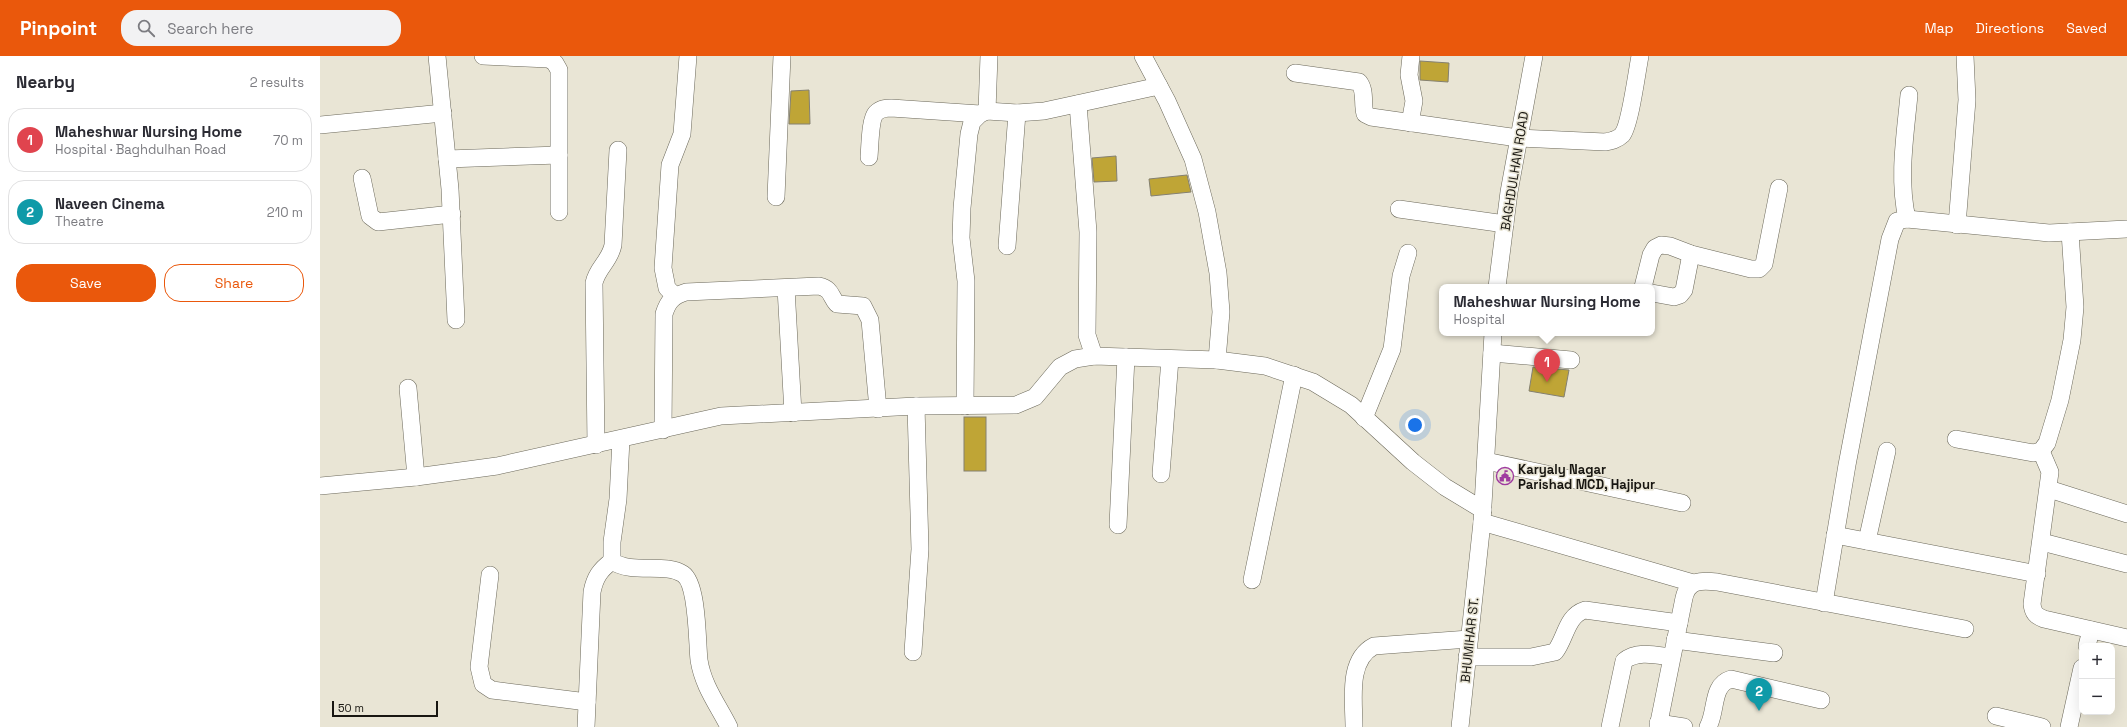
<!DOCTYPE html>
<html lang="en">
<head>
<meta charset="utf-8">
<style>
	body { margin:0; font-family:"Space Grotesk",sans-serif; background:#f2f2f3; color:#2b2b33 }
	.controls { position:absolute; right:12px; bottom:12px; display:grid; overflow:hidden; border-radius:8px; box-shadow:0 4px 16px #0002 }
	.controls button { width:36px; height:36px; display:grid; place-items:center; padding:0; border:0; border-bottom:1px solid #e1e1e2; background:#fff; color:#2b2b33; font:20px sans-serif }
	.scale { position:absolute; left:12px; bottom:10px; width:106px; box-sizing:border-box; padding-left:4px; border:2px solid #181611; border-top:0; font-size:11px; line-height:14px; white-space:nowrap; color:#181611; -webkit-text-stroke:3px #e9e5d5; paint-order:stroke }
	.you { position:absolute; left:1095px; top:369px; width:14px; height:14px; margin:-10px; border:3px solid #fff; border-radius:50%; background:#1a73e8; box-shadow:0 0 0 6px #1a73e833 }
	.badge { display:grid; place-items:center; width:26px; height:26px; border-radius:50%; background:#ea580c; color:#fff; font-size:13px; font-weight:700 }
	.pin { position:absolute; translate:-50% -33px; filter:drop-shadow(0 1px 2px #0008) }
	.pin::after { content:''; position:absolute; top:21px; width:14px; height:12px; background:inherit; clip-path:polygon(0 0,100% 0,50% 100%) }
	.popup { position:absolute; left:1119px; top:228px; width:216px; height:52px; box-sizing:border-box; display:grid; place-content:center; border-radius:8px; background:#fff; filter:drop-shadow(0 1px 3px #0005); font-size:13px; white-space:nowrap; color:#7c7c81 }
	.popup b { font-size:15px; color:#2b2b33 }
	.popup::after { content:''; position:absolute; left:50%; top:100%; margin-left:-8px; border:8px solid transparent; border-top-color:#fff }
	.list { margin:0; padding:0; list-style:none }
	h2 { display:flex; justify-content:space-between; align-items:center; height:52px; margin:0; padding:0 16px; font-size:17px }
	h2 small { font-size:13px; font-weight:400; color:#7c7c81 }
	.list li { display:grid; grid-template-columns:26px 1fr auto; gap:12px; align-items:center; box-sizing:border-box; height:64px; margin:0 8px 8px; padding:0 8px; border:1px solid #e1e1e2; border-radius:16px }
	.list b { display:block; font-size:15px; white-space:nowrap }
	.list p { margin:0; font-size:13px; white-space:nowrap; color:#7c7c81 }
	.list em { font-size:13px; font-style:normal; color:#7c7c81 }
	.actions { display:flex; gap:8px; padding:12px 16px }
	.actions a { flex:1; padding:9px 0; border:1px solid #ea580c; border-radius:16px; text-align:center; font-size:14px; color:#ea580c }
	.actions .main { background:#ea580c; color:#fff }
	.icon { flex:none; width:22px; height:22px; fill:none; stroke:currentColor; stroke-width:2; stroke-linecap:round; stroke-linejoin:round }
	.map { position:relative; flex:none; width:1807px; height:671px; overflow:hidden }
	header { display:flex; align-items:center; gap:24px; box-sizing:border-box; height:56px; padding:0 20px; background:#ea580c; color:#fff }
	header strong { font-size:19px }
	nav { display:flex; gap:22px; margin-inline-start:auto; font-size:14px }
	.search { width:280px; height:36px; background:#f2f2f3; display:flex; align-items:center; gap:10px; box-sizing:border-box; padding:0 14px; border-radius:16px; color:#7c7c81; font-size:15px }
	main { display:flex }
	aside { flex:1; background:#fff }
	.map>svg:first-child { display:block }
	.building { fill:#bfa536; stroke:#848071 }
	.lines { fill:none; stroke-linecap:round; stroke-linejoin:round }
	.minor-casing { stroke:#6b685a; stroke-width:18 }
	.minor { stroke:#fff; stroke-width:17 }
	.labels { text-anchor:middle; stroke-width:3; stroke-linejoin:round; paint-order:stroke }
	.street-label { font-size:13px; fill:#181611; stroke:#e9e5d5 }
	.poi-label { font-size:13px; font-weight:bold; fill:#181611; stroke:#e9e5d5; text-anchor:start }
</style>
</head>
<body>
<header>
<strong>Pinpoint</strong>
<div class="search"><svg class="icon" aria-label="search" viewBox="0 0 24 24"><circle cx="10" cy="10" r="6"/><path d="M15 15l6 6"/></svg>Search here</div>
<nav><a>Map</a><a>Directions</a><a>Saved</a></nav>
</header>
<main>
<aside>
<h2>Nearby<small>2 results</small></h2>
<ul class="list">
<li><span class="badge" style="background:#e0444e">1</span><div><b>Maheshwar Nursing Home</b><p>Hospital · Baghdulhan Road</p></div><em>70 m</em></li>
<li><span class="badge" style="background:#0f9aa8">2</span><div><b>Naveen Cinema</b><p>Theatre</p></div><em>210 m</em></li>
</ul>
<div class="actions"><a class="main">Save</a><a>Share</a></div>
</aside>
<div class="map">
<svg width="1807" height="671" viewBox="0 0 1807 671">
	<rect width="100%" height="100%" fill="#e9e5d5"/>
	<g class="building">
		<polygon points="1100,5 1129,7 1128,26 1100,24"/>
		<polygon points="489,34 490,68 469,68 471,35"/>
		<polygon points="796,100 797,125 774,126 772,102"/>
		<polygon points="867,119 871,136 831,140 829,123"/>
		<polygon points="1213,311 1249,314 1244,341 1209,335"/>
		<rect x="644" y="361" width="22" height="54"/>
	</g>
	<g class="lines">
		<g class="minor-casing">
			<g id="minor">
				<polyline points="117,0 130,133 136,264"/>
				<polyline points="163,0 229,3 235,7 239,14 239,156"/>
				<polyline points="823,0 847,45 873,103 887,156 898,217 901,256 897,304"/>
				<path d="M975,17L1039,26C1046,35 1042,47 1045,58L1051,61L1198,82L1285,86C1291,85 1297,84 1302,79C1310,70 1317,15 1320,0"/>
				<polyline points="758,48 768,176 767,279 774,300"/>
				<polyline points="667,55 669,0"/>
				<polyline points="1090,67 1094,45 1089,19 1091,0"/>
				<polyline points="0,69 123,57"/>
				<path d="M549,101C550,91 550,63 556,57C561,52 566,52 571,52L660,58"/>
				<polyline points="127,103 239,99"/>
				<polyline points="42,122 50,160 58,166 132,158"/>
				<polyline points="456,141 462,0"/>
				<polyline points="1079,153 1185,168"/>
				<path d="M1587,163C1578,122 1585,81 1589,39"/>
				<polyline points="1637,169 1647,44 1645,0"/>
				<polyline points="687,190 697,57"/>
				<polyline points="1177,231 1189,136 1214,0"/>
				<polyline points="1323,231 1331,199 1335,192 1341,189 1350,190 1371,198 1431,213 1439,213 1444,208 1459,132"/>
				<polyline points="466,232 473,357"/>
				<polyline points="1332,237 1354,241 1360,239 1364,234 1371,198"/>
				<polyline points="354,239 347,232 343,212 350,109 362,78 368,0"/>
				<polyline points="1172,297 1251,304"/>
				<polyline points="88,332 96,421"/>
				<polyline points="645,350 646,225 641,182 642,152 649,78 652,66 660,58 667,55 697,57 724,55 839,30"/>
				<polyline points="1044,362 1072,293 1081,220 1088,197"/>
				<path d="M343,374L344,258C348,245 353,240 366,236L499,230C512,233 510,240 517,248L543,250L550,264L558,353"/>
				<path d="M301,383L298,443L292,486V505C312,519 345,506 363,518C378,528 377,587 379,604C383,630 398,649 409,671"/>
				<polyline points="1636,383 1713,397 1721,395 1727,387 1740,344 1752,284 1755,251 1750,176"/>
				<path d="M276,389L274,227C277,212 290,205 293,189L298,94"/>
				<path d="M1721,395L1730,416L1712,548C1713,557 1716,560 1724,563L1807,582"/>
				<polyline points="1166,405 1362,447"/>
				<polyline points="841,418 850,303"/>
				<polyline points="0,430 96,421 177,410 401,360 596,350 696,349 715,341 740,311 755,303 774,300 897,304 945,310 993,326 1031,349 1093,406 1125,431 1163,454"/>
				<polyline points="1729,433 1807,458"/>
				<polyline points="1162,466 1373,527"/>
				<polyline points="798,469 806,301"/>
				<polyline points="1515,479 1717,518"/>
				<polyline points="1547,485 1567,395"/>
				<polyline points="1722,486 1807,508"/>
				<polyline points="170,519 159,611 163,628 172,634 267,646"/>
				<polyline points="932,524 974,319"/>
				<polyline points="1504,547 1527,409 1570,183 1577,165 1587,163 1729,177 1807,173"/>
				<polyline points="1355,584 1454,597"/>
				<polyline points="1767,590 1771,574"/>
				<polyline points="593,596 600,493 596,350"/>
				<path d="M1147,601H1211L1235,596C1246,582 1246,560 1265,554L1359,567"/>
				<polyline points="1676,660 1722,671"/>
				<polyline points="1338,667 1364,671"/>
				<path d="M266,671L272,536C275,521 280,514 292,505"/>
				<path d="M1034,671C1034,644 1027,604 1054,590L1149,583"/>
				<polyline points="1140,671 1162,466 1173,277"/>
				<path d="M1290,671L1304,605C1317,594 1336,599 1351,601"/>
				<path d="M1338,671L1364,542C1368,524 1381,524 1397,526L1645,573"/>
				<path d="M1388,671C1397,655 1391,629 1411,623L1501,644"/>
				<polyline points="1749,671 1762,612"/>
			</g>
		</g>
		<use href="#minor" class="minor"/>
	</g>
	<defs>
		<g id="civic-ring" transform="scale(0.9)"><circle r="9.5" fill="#e9e5d5" stroke="#9f3a9f" stroke-width="1.5"/><path d="M-.6-6.5H3V-4.5H.6V-3L4-1V1h2V6H-6V1h2V-1L-.6-3ZM-1.2 2.5V6h2.4V2.5Z" fill="#9f3a9f"/></g>
	</defs>
	<g fill-rule="evenodd">
		<use href="#civic-ring" x="1185" y="420"/>
	</g>
	<g class="labels">
		<g class="street-label">
			<text transform="translate(1194 115) rotate(-81)" y="5">BAGHDULHAN ROAD</text>
			<text transform="translate(1149 584) rotate(-84)" y="5">BHUMIHAR ST.</text>
		</g>
		<g class="poi-label">
			<text x="1198" y="418">Karyaly Nagar<tspan x="1198" dy="15">Parishad MCD, Hajipur</tspan></text>
		</g>
	</g>
</svg>
<div class="controls">
<button>+</button>
<button>−</button>
</div>
<div class="scale">50 m</div>
<div class="you"></div>
<div class="pin badge" style="left:1227px;top:326px;background:#e0444e">1</div>
<div class="popup"><b>Maheshwar Nursing Home</b>Hospital</div>
<div class="pin badge" style="left:1439px;top:655px;background:#0f9aa8">2</div>
</div>
</main>
</body>
</html>
